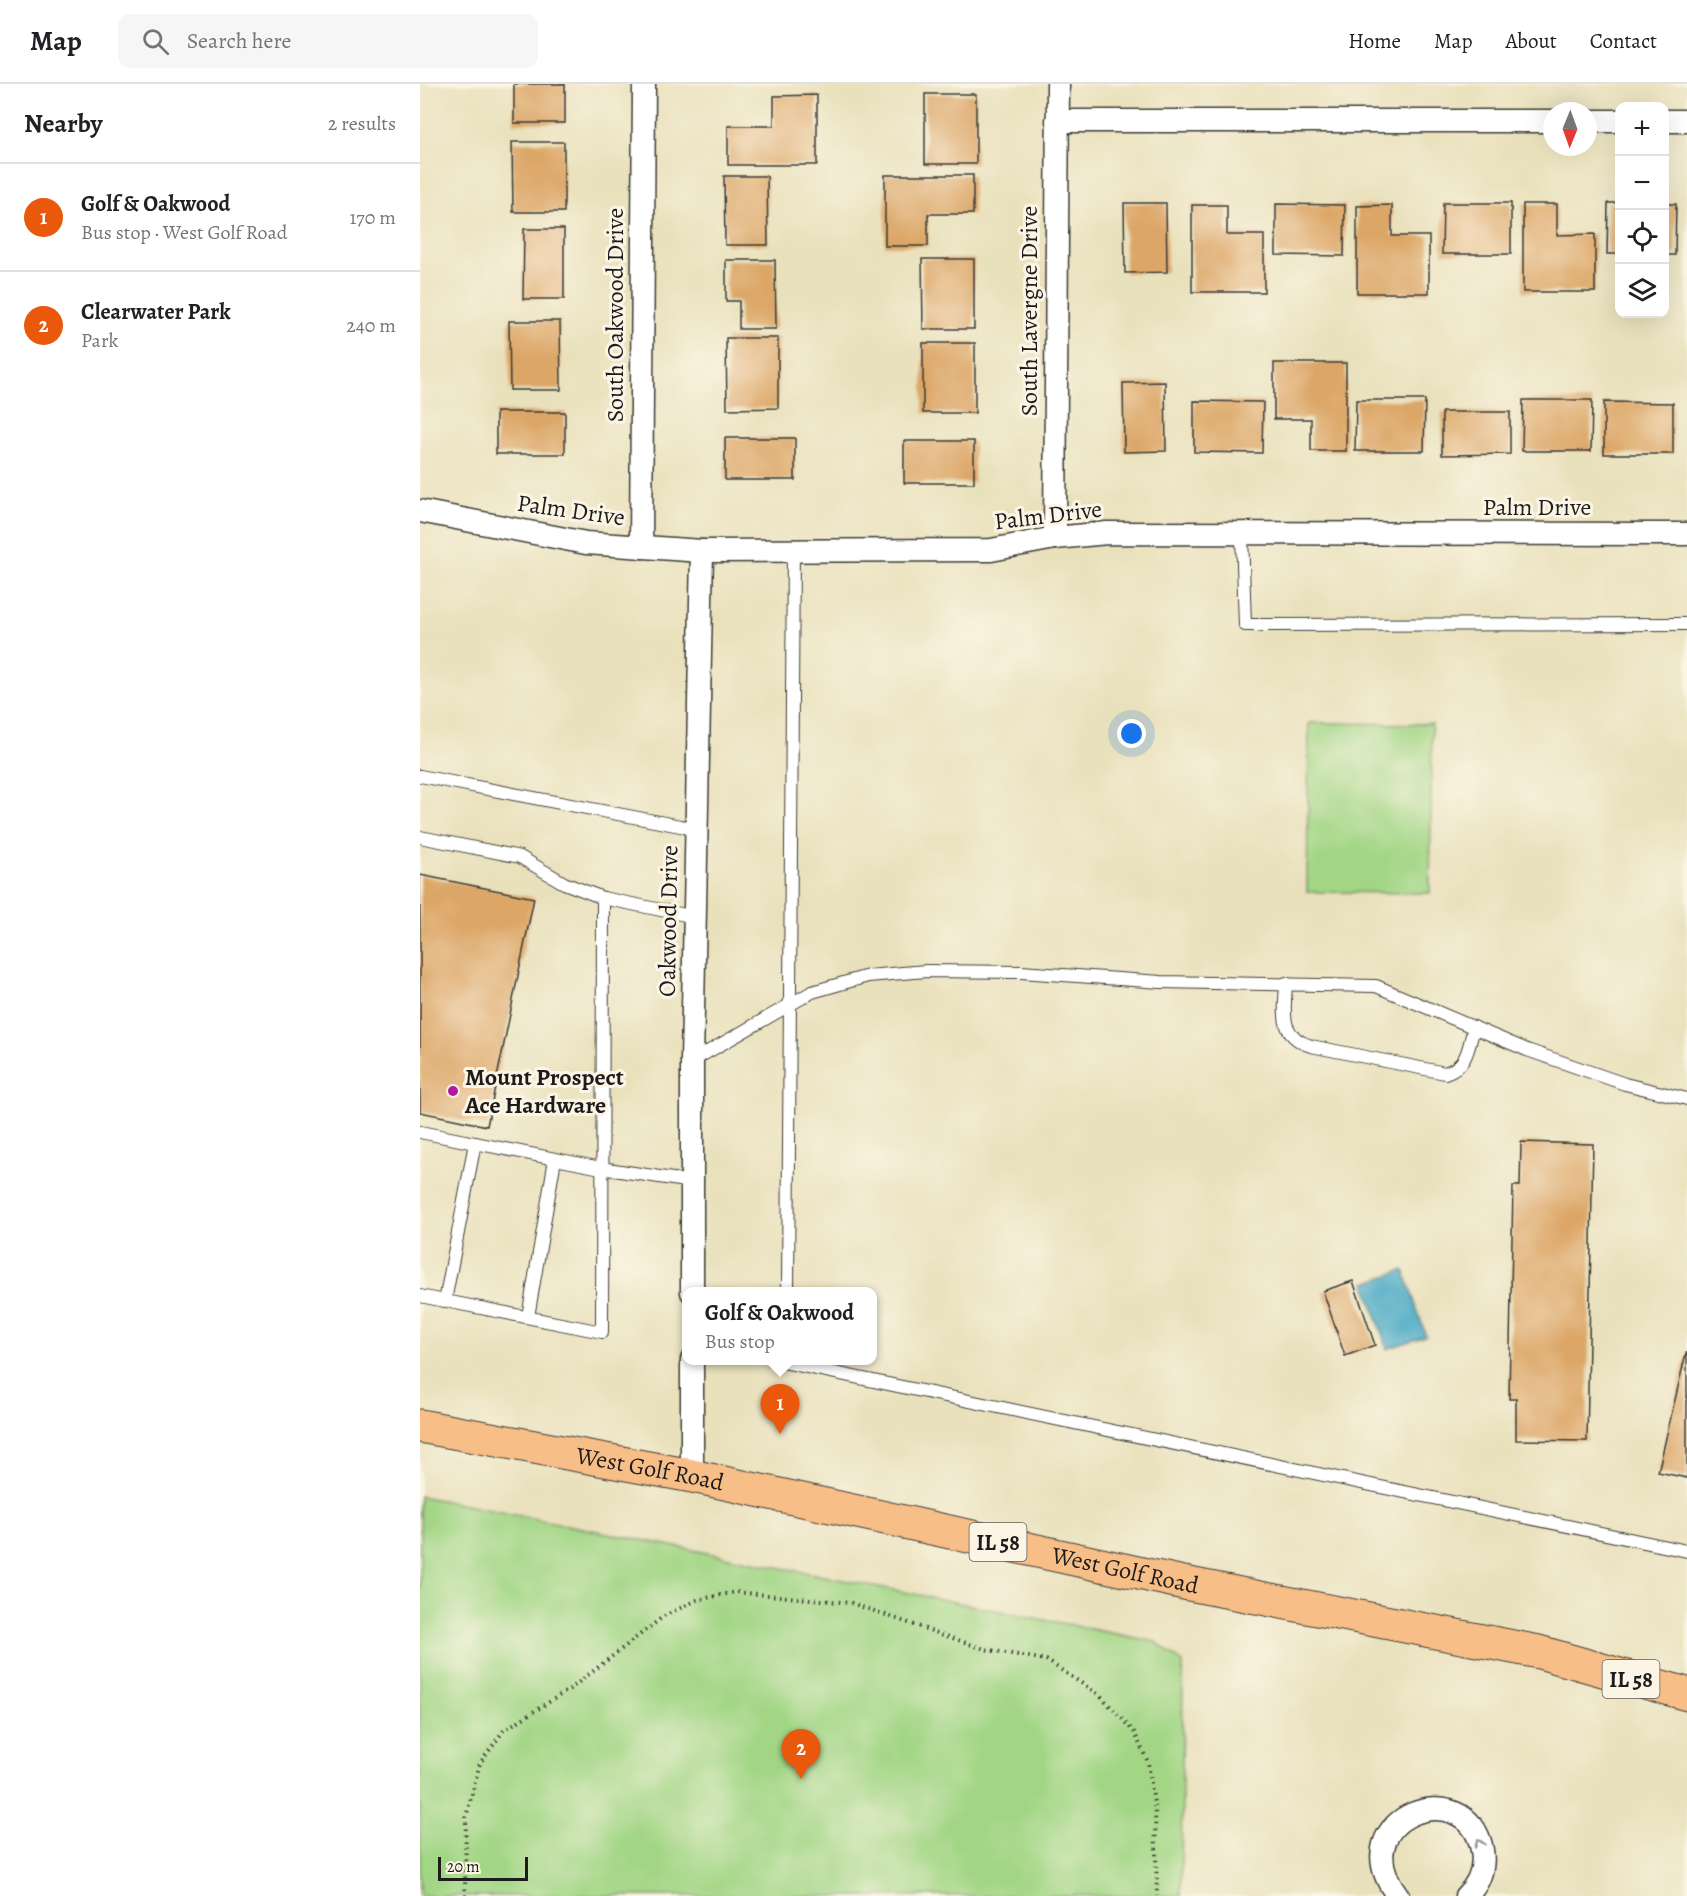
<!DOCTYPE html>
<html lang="en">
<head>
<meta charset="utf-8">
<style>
	body { margin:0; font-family:Alegreya,serif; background:#f6f6f6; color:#202124 }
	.controls { position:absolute; right:18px; top:18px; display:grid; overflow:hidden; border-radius:12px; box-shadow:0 6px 24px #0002 }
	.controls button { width:54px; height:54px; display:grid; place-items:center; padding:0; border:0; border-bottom:2px solid #e0e0e0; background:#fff; color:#202124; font:30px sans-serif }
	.compass { position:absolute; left:1123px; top:18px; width:54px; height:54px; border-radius:50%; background:#fff; box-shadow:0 6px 24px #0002; rotate:181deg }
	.scale { position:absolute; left:18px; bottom:15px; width:90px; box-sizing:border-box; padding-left:6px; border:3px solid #1c1c1c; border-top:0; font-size:16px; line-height:21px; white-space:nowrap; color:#1c1c1c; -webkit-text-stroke:4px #fcf5e5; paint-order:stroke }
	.you { position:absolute; left:712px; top:650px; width:21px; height:21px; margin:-15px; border:4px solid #fff; border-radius:50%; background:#1a73e8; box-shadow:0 0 0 9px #1a73e833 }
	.badge { display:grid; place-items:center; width:39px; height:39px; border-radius:50%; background:#ea580c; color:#fff; font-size:20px; font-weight:700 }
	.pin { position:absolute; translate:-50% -50px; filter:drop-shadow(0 2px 3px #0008) }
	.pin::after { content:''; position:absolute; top:32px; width:21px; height:18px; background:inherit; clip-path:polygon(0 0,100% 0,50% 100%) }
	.popup { position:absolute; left:262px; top:1203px; width:195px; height:78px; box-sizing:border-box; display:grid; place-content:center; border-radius:12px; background:#fff; filter:drop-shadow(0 2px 4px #0005); font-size:20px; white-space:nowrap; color:#757577 }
	.popup b { font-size:22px; color:#202124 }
	.popup::after { content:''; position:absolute; left:50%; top:100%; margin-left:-12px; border:12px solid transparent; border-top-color:#fff }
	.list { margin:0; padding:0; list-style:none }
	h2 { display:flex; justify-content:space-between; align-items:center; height:78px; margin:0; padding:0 24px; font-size:26px }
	h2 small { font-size:20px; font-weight:400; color:#757577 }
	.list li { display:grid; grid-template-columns:39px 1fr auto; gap:18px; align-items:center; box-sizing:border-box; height:108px; padding:0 24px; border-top:2px solid #e0e0e0 }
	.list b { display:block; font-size:22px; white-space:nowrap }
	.list p { margin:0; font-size:20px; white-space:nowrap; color:#757577 }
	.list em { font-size:20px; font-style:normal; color:#757577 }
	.icon { flex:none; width:33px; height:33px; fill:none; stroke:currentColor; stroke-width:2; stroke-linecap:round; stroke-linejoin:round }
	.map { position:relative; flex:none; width:1267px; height:1812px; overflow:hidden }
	header { display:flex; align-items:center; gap:36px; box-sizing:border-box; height:84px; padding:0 30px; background:#fff; border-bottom:2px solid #e0e0e0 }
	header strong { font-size:28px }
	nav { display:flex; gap:33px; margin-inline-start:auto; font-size:21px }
	.search { width:420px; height:54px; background:#f6f6f6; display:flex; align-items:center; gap:15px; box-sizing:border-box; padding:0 21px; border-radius:12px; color:#757577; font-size:22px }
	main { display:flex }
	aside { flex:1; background:#fff }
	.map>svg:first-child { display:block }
	.green { fill:#a2d685; stroke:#5f7950; stroke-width:1.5 }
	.water { fill:#44a7c4; stroke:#306270; stroke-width:1.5 }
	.building { fill:#dca666 }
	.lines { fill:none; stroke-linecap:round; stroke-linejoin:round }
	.lane-casing { stroke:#3b3a34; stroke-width:14 }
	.street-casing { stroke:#3b3a34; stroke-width:25 }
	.primary-casing { stroke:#3b3a34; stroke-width:35 }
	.path { stroke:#3b3a34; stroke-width:4; stroke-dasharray:1.5 4.5; stroke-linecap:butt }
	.lane { stroke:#fff; stroke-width:12 }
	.street { stroke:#fff; stroke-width:22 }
	.primary { stroke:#f7be88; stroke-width:33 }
	.oneway { stroke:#999 }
	.poi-dot { fill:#b5179e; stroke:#fcf5e5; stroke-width:2 }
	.labels { text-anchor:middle; stroke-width:6; stroke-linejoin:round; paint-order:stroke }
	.shield { fill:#fcf5e5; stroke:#5f5d58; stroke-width:1.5 }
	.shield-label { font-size:22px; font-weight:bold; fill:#1c1c1c }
	.street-label { font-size:24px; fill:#1c1c1c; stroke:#fcf5e5 }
	.poi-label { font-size:24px; font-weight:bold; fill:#1c1c1c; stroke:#fcf5e5; text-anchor:start }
</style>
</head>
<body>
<header>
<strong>Map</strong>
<div class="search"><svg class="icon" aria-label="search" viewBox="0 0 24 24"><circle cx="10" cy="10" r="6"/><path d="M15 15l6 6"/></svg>Search here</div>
<nav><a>Home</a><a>Map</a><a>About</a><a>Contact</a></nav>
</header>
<main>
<aside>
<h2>Nearby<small>2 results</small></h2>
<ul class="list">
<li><span class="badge">1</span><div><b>Golf &amp; Oakwood</b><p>Bus stop · West Golf Road</p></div><em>170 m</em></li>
<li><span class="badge">2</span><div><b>Clearwater Park</b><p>Park</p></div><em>240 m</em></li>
</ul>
</aside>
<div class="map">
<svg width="1267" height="1812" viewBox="0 0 1267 1812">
	<rect width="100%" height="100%" fill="#fcf5e5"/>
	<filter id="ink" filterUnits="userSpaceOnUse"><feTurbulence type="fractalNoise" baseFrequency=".0167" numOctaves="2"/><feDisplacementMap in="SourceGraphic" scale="12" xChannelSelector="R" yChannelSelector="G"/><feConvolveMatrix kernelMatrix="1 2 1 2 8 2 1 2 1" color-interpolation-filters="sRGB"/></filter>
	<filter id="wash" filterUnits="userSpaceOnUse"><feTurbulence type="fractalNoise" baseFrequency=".008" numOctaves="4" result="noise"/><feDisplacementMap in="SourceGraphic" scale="24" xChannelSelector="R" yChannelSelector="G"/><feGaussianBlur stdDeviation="1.35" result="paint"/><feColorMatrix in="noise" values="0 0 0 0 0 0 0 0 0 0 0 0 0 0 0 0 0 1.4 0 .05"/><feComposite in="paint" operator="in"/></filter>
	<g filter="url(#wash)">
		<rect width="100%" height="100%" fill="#e9e1bc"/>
		<g class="green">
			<polygon points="889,639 1012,640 1010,809 887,808"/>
			<polygon points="0,1412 736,1558 763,1579 761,1812 0,1812"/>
		</g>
		<polygon class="water" points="984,1186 1006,1252 967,1265 945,1199"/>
		<g id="blocks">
			<g class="building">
				<rect x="94" y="0" width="51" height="39"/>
				<rect x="505" y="10" width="51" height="70"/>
				<polygon points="397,11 397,81 308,81 308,42 354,42 354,12"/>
				<polygon points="92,58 144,58 144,128 93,128"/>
				<polygon points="465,91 553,91 553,130 508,130 508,162 465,162"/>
				<polygon points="304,92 347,92 348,161 305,161"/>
				<polygon points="704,119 746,119 747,188 705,189"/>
				<polygon points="1023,119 1091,119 1091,170 1022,170"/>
				<polygon points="1188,119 1200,119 1200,170 1187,170"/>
				<polygon points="856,120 925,121 924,172 856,171"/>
				<polygon points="1103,120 1137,120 1137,151 1175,150 1175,208 1103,208"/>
				<polygon points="1244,120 1256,120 1255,171 1244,171"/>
				<polygon points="772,121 807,121 807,151 844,151 844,208 772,208"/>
				<polygon points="972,121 972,152 1009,152 1009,209 937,209 937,122"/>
				<polygon points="104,145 144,145 144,215 103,215"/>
				<polygon points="502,175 554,175 554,245 503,245"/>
				<polygon points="306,176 355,176 356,245 319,245 319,217 306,217"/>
				<polygon points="89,237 140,237 141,306 90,306"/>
				<polygon points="306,254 358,254 358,324 307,325"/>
				<rect x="503" y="259" width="52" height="70"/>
				<polygon points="854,279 926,279 926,367 891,367 891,335 854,335"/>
				<polygon points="745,298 746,367 704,368 703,299"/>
				<polygon points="936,316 1005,316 1004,367 935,367"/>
				<polygon points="1103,316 1172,316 1171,367 1102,367"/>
				<polygon points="774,317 843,318 842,369 774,368"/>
				<polygon points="1184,318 1253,319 1253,370 1184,370"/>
				<rect x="76" y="328" width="69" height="42"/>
				<polygon points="1022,328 1090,328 1090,370 1022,371"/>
				<rect x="305" y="354" width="70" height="42"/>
				<rect x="484" y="357" width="70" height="42"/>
				<polygon points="0,791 114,814 67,1042 0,1028"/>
				<polygon points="1101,1058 1173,1060 1167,1357 1096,1356 1096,1315 1089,1315 1093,1102 1100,1102"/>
				<polygon points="933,1197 955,1261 925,1272 903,1207"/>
				<polygon points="1266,1269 1267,1269 1267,1394 1238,1388"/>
			</g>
		</g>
	</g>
	<g filter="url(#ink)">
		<use href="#blocks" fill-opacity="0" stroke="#3b3a34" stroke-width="1.5"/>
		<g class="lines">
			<g class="lane-casing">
				<g id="lane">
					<polyline points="822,450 825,541 1267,540"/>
					<polyline points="0,692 276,745"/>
					<polyline points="0,753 100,773 144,799 183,814 275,833"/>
					<path d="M866,899C865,928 858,952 891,962L1025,989C1048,982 1048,965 1054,943"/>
					<polyline points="272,977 392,908 448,892 506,887 601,888 741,898 956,902 1107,966 1205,1000 1267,1015"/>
					<polyline points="0,1048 181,1084 272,1098"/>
					<polyline points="368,1208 373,465"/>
					<polyline points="0,1212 182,1248 183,814"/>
					<polyline points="25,1217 55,1059"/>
					<polyline points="108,1233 135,1075"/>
					<polyline points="353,1276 1267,1467"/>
				</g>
			</g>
			<g class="street-casing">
				<g id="street">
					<polyline points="637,37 1132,37"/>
					<polyline points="1168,37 1200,37"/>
					<polyline points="1244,37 1267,37"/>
					<polyline points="0,427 166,459 282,467 571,466 635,454 687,449 1267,450"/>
					<polyline points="635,454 638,0"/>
					<polyline points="221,463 224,0"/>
					<polyline points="272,1208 272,977 282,467"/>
					<polyline points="272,1392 272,1276"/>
					<path d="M978,1812C918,1734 1048,1687 1062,1766C1065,1784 1059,1800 1046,1812"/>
				</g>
			</g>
			<g class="primary-casing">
				<g id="primary">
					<path id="s1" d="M0,1342L272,1392L764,1499L1119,1568L1267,1610"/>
				</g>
			</g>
			<polyline class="path" points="45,1812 46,1733 60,1679 84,1646 150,1605 244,1532 277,1516 316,1508 431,1519 564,1565 626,1576 681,1612 714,1648 728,1678 735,1726 737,1812"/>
			<use href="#lane" class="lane"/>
			<use href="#street" class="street"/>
			<use href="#primary" class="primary"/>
		</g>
		<defs><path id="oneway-chevron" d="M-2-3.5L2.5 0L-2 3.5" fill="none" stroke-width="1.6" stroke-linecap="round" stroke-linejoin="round" transform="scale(1.5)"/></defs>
		<use class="oneway" href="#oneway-chevron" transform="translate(1059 1759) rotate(-109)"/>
	</g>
	<circle class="poi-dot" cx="33" cy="1007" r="6"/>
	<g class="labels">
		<g class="shield">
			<rect x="549.5" y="1439" width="57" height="38" rx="4.5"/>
			<rect x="1182.5" y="1576" width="57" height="38" rx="4.5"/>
		</g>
		<g class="shield-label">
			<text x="578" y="1466">IL 58</text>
			<text x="1211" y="1603">IL 58</text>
		</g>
		<g class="street-label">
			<text transform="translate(609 227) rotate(-90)" y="8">South Lavergne Drive</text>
			<text transform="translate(195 231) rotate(-90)" y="8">South Oakwood Drive</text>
			<text x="1117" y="431">Palm Drive</text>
			<text transform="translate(151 426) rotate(8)" y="8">Palm Drive</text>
			<text transform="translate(628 431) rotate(-7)" y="8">Palm Drive</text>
			<text transform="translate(248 837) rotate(-89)" y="8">Oakwood Drive</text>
			<text dy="8" stroke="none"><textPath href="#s1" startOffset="234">West Golf Road</textPath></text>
			<text dy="8" stroke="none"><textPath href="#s1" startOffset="720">West Golf Road</textPath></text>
		</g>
		<g class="poi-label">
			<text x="45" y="1001">Mount Prospect<tspan x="45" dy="28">Ace Hardware</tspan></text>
		</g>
	</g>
</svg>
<div class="controls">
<button>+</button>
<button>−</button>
<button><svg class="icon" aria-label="locate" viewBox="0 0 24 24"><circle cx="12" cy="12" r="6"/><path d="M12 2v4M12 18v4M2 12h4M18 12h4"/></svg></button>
<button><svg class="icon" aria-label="layers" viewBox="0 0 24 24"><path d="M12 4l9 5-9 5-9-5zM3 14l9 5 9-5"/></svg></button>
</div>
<svg class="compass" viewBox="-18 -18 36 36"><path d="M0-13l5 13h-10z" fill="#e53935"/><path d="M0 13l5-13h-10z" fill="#757577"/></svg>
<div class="scale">20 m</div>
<div class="you"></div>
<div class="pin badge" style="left:360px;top:1350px">1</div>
<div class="popup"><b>Golf &amp; Oakwood</b>Bus stop</div>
<div class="pin badge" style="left:381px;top:1695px">2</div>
</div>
</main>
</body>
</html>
